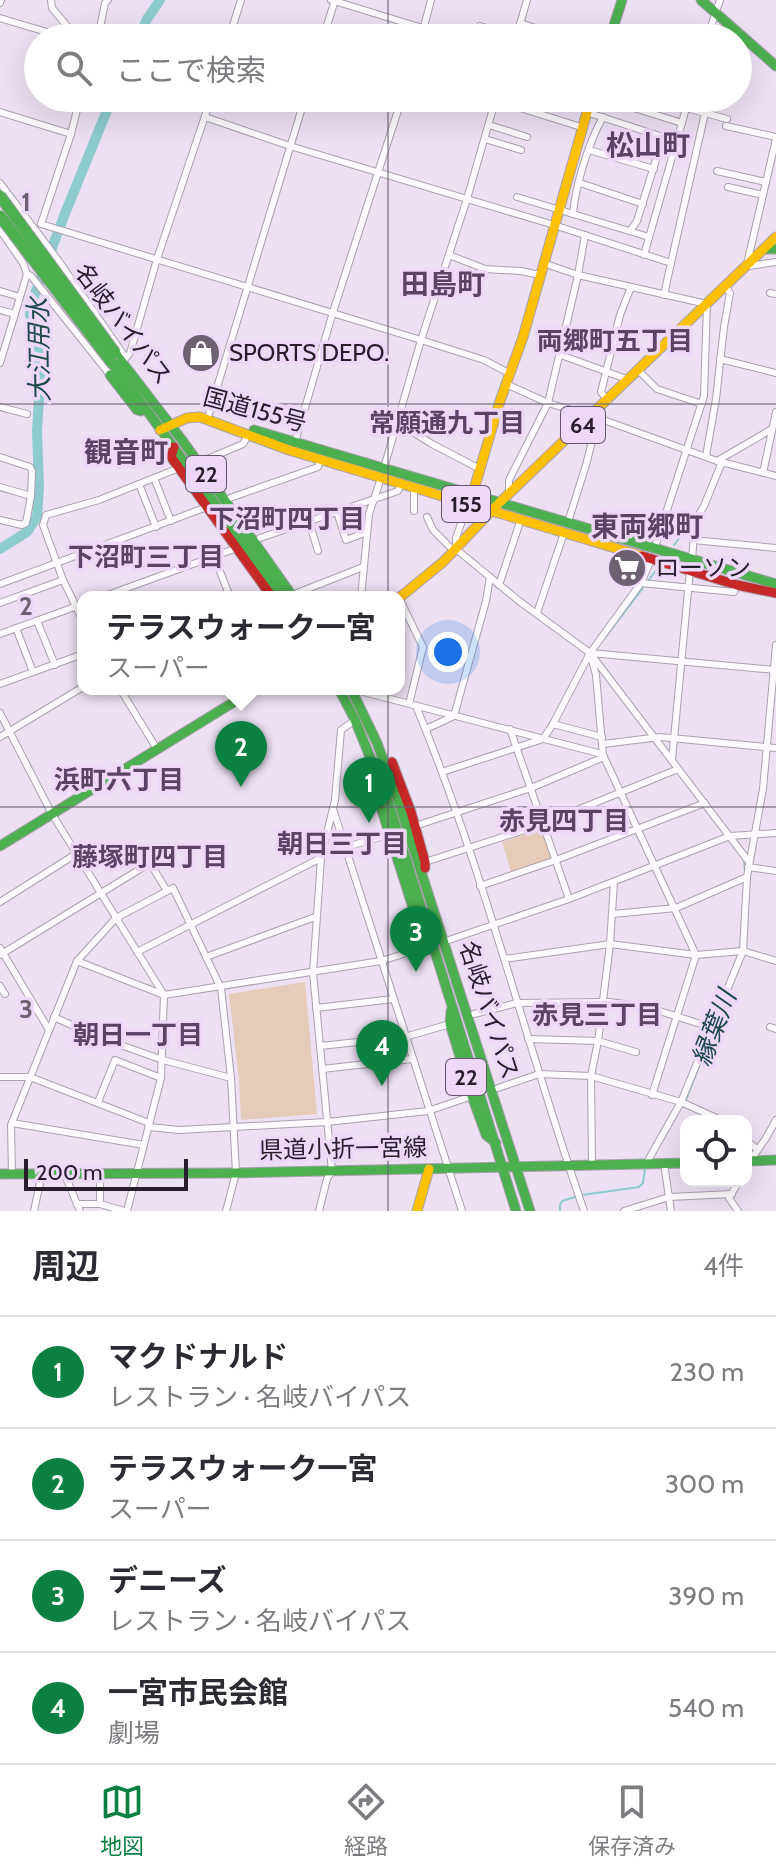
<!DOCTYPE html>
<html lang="ja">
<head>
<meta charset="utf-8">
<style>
	body { margin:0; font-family:Cabin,"Noto Sans JP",sans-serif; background:#f2f2f3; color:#2b2b33 }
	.controls { position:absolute; right:24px; bottom:24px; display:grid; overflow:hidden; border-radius:16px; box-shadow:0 8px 32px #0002 }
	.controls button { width:72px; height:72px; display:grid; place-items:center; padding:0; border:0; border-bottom:2px solid #e1e1e2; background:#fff; color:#2b2b33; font:40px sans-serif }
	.scale { position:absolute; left:24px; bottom:20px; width:164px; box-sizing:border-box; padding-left:8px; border:4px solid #271d2c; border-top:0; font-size:22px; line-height:28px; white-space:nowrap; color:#271d2c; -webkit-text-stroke:6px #eed8fa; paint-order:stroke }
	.you { position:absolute; left:448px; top:652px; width:28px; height:28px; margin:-20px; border:6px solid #fff; border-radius:50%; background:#1a73e8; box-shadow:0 0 0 12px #1a73e833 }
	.badge { display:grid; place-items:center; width:52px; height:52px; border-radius:50%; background:#0b8043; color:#fff; font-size:26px; font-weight:700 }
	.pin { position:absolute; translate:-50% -66px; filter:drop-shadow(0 2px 4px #0008) }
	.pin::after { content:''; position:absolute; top:42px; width:28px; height:24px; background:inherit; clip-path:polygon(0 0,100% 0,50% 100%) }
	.popup { position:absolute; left:77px; top:591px; width:328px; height:104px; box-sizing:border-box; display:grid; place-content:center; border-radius:16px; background:#fff; filter:drop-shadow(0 2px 6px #0005); font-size:26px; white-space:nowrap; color:#7c7c81 }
	.popup b { font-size:30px; color:#2b2b33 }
	.popup::after { content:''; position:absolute; left:50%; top:100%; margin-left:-16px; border:16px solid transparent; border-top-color:#fff }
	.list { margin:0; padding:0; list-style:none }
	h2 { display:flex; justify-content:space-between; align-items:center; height:104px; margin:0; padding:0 32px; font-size:34px }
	h2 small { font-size:26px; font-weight:400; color:#7c7c81 }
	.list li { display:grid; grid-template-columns:52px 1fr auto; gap:24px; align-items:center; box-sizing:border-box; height:112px; padding:0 32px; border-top:2px solid #e1e1e2 }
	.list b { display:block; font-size:30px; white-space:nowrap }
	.list p { margin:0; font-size:26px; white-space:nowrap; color:#7c7c81 }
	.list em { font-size:26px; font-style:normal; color:#7c7c81 }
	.icon { flex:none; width:44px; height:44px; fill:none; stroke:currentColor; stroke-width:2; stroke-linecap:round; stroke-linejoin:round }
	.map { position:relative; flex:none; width:776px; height:1211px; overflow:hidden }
	.search { position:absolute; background:#fff; box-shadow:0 8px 32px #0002; left:24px; right:24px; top:24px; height:88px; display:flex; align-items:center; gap:20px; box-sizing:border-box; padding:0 28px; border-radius:44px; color:#7c7c81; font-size:30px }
	.sheet { height:552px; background:#fff }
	nav { display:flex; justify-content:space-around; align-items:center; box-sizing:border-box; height:112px; border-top:2px solid #e1e1e2; background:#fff; font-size:22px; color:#7c7c81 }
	nav a { display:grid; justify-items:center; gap:4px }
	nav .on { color:#0b8043 }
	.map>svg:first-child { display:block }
	.green { fill:#e6ccb8 }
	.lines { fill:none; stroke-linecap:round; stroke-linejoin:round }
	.stream { stroke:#8ecbcf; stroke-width:2 }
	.river { stroke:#8ecbcf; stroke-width:10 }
	.street-casing { stroke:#aaa0af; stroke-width:8 }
	.fast-casing { stroke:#aaa0af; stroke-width:11 }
	.slow-casing { stroke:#aaa0af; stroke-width:11 }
	.jam-casing { stroke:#aaa0af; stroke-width:11 }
	.street { stroke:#fcfafd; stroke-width:6 }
	.fast { stroke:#4caf50; stroke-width:9 }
	.slow { stroke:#ffc107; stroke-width:9 }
	.jam { stroke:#c62828; stroke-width:9 }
	.fast-bridge-casing { stroke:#aaa0af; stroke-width:13; stroke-linecap:butt }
	.fast-bridge { stroke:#4caf50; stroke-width:11 }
	.grid { fill:none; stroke:#6c6171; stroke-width:2; stroke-opacity:0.55 }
	.labels { text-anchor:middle; stroke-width:7; stroke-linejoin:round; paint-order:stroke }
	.shield { fill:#eed8fa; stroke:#63556a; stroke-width:2 }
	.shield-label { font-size:22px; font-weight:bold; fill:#271d2c }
	.street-label { font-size:24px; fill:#271d2c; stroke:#eed8fa }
	.poi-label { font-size:24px; fill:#271d2c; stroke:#eed8fa; text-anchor:start }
	.neighbourhood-label { font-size:26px; font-weight:bold; fill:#5b4367; stroke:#eed8fa }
	.water-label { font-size:26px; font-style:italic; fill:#1d4847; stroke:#eed8fa }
	.quarter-label { font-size:28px; font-weight:bold; fill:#5b4367; stroke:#eed8fa }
	.grid-label { font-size:26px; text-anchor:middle; font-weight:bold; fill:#6c6171; stroke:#eed8fa; stroke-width:7; stroke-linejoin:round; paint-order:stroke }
</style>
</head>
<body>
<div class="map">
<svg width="776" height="1211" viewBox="0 0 776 1211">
	<rect width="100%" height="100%" fill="#ece0f2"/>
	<g class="green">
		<polygon points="542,829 552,858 511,872 502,842"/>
		<polygon points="305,982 317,1114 241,1120 239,1078 229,994"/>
	</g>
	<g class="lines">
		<g class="stream">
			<polyline points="674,545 691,523"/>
			<polyline points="648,581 657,569"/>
			<polyline points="601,643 643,588"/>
			<polyline points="744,860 745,872"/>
			<polyline points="686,1100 717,1021"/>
			<polyline points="582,1195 639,1187 643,1183 645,1169"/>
			<polyline points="560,1211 560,1205 562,1201 575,1197"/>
		</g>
		<g class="river">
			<polyline points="139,38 147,19 160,0"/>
			<polyline points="0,549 27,532 37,517 39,488 37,431 40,383 39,350 30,314 33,299 64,216 112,98"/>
		</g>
		<g class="street-casing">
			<g id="street">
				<polyline points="51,0 52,8 77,38"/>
				<polyline points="331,0 455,38"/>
				<polyline points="0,3 1,0"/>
				<polyline points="0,18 67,38"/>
				<polyline points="520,23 557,35"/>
				<polyline points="480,26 518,38"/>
				<polyline points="98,38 105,3 108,0"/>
				<polyline points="229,38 241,0"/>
				<polyline points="323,38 335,0"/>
				<polyline points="421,38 431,0"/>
				<polyline points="516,38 527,0"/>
				<polyline points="707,38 720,0"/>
				<polyline points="602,98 682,123"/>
				<polyline points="649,98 705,113 671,263"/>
				<polyline points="495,100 581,127"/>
				<polyline points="0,112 71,134"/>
				<polyline points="586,112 663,137 637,221 630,231"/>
				<polyline points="705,113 727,119"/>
				<polyline points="205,117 290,146 554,225 671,263 664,295"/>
				<polyline points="489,125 527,137"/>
				<polyline points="726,126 776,137"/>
				<polyline points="485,139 521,150"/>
				<polyline points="589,150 654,169"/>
				<polyline points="717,171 766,182"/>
				<polyline points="0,183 58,260 126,358 130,353 157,259 211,98"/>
				<polyline points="580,183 643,204"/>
				<polyline points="728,187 763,195"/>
				<polyline points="517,197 649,237"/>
				<path d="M573,214C575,187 589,141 603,117"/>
				<polyline points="41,224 421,340 484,360 509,373"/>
				<polyline points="41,224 71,134 80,98"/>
				<polyline points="0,230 23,263 27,274 31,276 110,375"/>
				<polyline points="449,255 485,269 521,271 540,275"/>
				<polyline points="644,255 689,98"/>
				<polyline points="543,263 578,275 707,304 704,396 655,547"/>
				<polyline points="747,264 776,139"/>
				<polyline points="749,266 776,262"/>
				<polyline points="0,291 20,297"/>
				<polyline points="770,293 776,294"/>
				<polyline points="0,310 15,314"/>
				<polyline points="561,355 629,380"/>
				<polyline points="720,359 776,373"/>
				<polyline points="0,363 27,274"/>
				<polyline points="639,371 657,389 702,404"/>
				<polyline points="506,384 548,403 598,418 717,461 776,476"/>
				<polyline points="608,401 601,392 620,315 631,287"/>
				<polyline points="0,407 27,414"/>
				<polyline points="208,417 305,98"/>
				<polyline points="397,422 432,444 480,469"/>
				<polyline points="295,442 333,312 402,98"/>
				<polyline points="706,456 716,399 724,327 730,293 726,287"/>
				<polyline points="0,457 30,467 32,471 31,496 26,523 22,525 0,520"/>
				<polyline points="205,460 243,444 248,435"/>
				<polyline points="717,461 772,429"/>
				<polyline points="384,468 421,340 467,199 496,98"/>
				<polyline points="763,473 776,412"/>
				<polyline points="154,478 171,521"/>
				<polyline points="139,484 156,527"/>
				<polyline points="0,487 31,496"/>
				<polyline points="509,493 509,480 548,403 578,275 585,235"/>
				<polyline points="230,498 318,467 320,460"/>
				<polyline points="468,504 456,538 456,549 519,601 590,653 749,862"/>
				<polyline points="414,511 414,488"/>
				<polyline points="337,512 346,540 367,532"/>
				<polyline points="427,517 433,530 454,551"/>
				<polyline points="309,522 318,551"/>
				<polyline points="568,522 586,465 598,418"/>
				<polyline points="260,538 398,491 401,485"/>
				<polyline points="693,540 776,548"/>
				<polyline points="214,556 230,597"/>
				<polyline points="692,560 695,521 704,506 722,462"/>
				<polyline points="641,583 734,592 737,585"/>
				<polyline points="0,584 207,507"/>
				<polyline points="499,585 521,519"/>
				<polyline points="292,595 363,567"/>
				<polyline points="102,597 237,548"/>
				<polyline points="361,597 369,514 381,478"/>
				<polyline points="399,598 423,647 409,704"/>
				<polyline points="0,603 63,580"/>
				<polyline points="537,613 564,533"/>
				<polyline points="37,621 55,665"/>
				<polyline points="83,621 63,580 43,525 46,515 99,500 179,468"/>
				<polyline points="16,628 33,672"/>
				<polyline points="0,634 83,604"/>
				<polyline points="0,684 83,654"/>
				<polyline points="120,689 157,749"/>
				<polyline points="360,691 602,754 604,757 696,955 652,1095"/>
				<path d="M416,706C484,870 526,1044 584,1211"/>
				<polyline points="0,713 52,814 164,995 161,1078 127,1211"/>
				<polyline points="553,724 602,737"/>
				<polyline points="426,729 454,716 486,601 490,577"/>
				<polyline points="510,729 569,899"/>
				<polyline points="0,737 83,687"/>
				<polyline points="603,744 660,737 776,748"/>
				<polyline points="603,756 596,675 590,653 776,670"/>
				<polyline points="672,760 690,570"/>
				<polyline points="442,772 543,739 553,724 590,653 641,583 651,560"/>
				<polyline points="333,809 462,1211"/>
				<polyline points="415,826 531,788 604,757"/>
				<polyline points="322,854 391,834"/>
				<polyline points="425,862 543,824 678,769"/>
				<polyline points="748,867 776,871"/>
				<polyline points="480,886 556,860 705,803"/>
				<polyline points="0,902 76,854"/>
				<polyline points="613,914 676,908 747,877"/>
				<polyline points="443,942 569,899 730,836 776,833"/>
				<polyline points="0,948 49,1030"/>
				<polyline points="137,952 321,858"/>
				<polyline points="0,955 150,863 167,891"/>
				<polyline points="206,957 315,917"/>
				<polyline points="504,959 610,944 696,955 743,951 776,961"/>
				<polyline points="77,961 164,995 381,961 432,945"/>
				<polyline points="0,986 5,994"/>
				<polyline points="316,1008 393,999"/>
				<polyline points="474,1014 517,1003 609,1002 647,1007 710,1027"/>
				<polyline points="54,1017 98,1037 163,1060 231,1078"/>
				<polyline points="770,1027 776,1029"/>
				<polyline points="528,1039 598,1041 636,1052"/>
				<polyline points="320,1046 405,1037 450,1024"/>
				<polyline points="322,1069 412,1059"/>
				<polyline points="0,1077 30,1077 149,1123"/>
				<polyline points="498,1088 539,1074 591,1076 681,1102 723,1121"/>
				<polyline points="98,1102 115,1060 161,1078"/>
				<polyline points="12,1123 144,1145"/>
				<polyline points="149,1127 179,1130 327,1122 428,1111 472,1096"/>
				<polyline points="746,1140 757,1149"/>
				<polyline points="664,1163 671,1211"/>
				<polyline points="646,1164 681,1102 743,951 747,877 763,789 776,645"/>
				<polyline points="592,1165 591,1076 598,1041 610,944 614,882"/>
				<polyline points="746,1167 766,1138 776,1120"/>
				<polyline points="64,1173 80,1211"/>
				<polyline points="100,1173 100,1204"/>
				<polyline points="12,1174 11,1125 77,961 116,918 173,888 221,988 231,1078 236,1173 226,1211"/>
				<polyline points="77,1204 100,1204 124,1211"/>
				<polyline points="34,1211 42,1173"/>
				<polyline points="319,1211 327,1179 332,1171 313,973 321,858 335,800 341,730 355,720"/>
				<polyline points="624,1211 669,1197 732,1194"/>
				<polyline points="738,1211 729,1198 739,1181"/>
			</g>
		</g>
		<g class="fast-casing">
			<g id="fast">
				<polyline points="701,0 776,66"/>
				<polyline points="610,38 622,0"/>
				<polyline points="764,249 776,249"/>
				<polyline points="115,353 182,440 293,597"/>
				<polyline points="113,364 283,597"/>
				<polyline points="110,375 137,410 141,411"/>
				<polyline points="254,430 776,584"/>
				<polyline points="339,689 355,720 388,801 516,1211"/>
				<polyline points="351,689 377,743 399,803 530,1211"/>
				<polyline points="371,776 416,917 420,923"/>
				<polyline points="0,846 255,689"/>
				<polyline points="451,1011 450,1024 472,1096 486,1135 496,1143"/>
				<polyline points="746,1161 776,1160"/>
				<polyline points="0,1174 236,1173 686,1163"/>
			</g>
		</g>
		<g class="slow-casing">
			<g id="slow">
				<polyline points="160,430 187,418 200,417 289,450 642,556"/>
				<polyline points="472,496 500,401 523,337 591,98"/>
				<polyline points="399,598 443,562 495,507 776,237"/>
				<polyline points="417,1211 429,1169"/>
			</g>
		</g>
		<g class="jam-casing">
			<g id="jam">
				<polyline points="174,447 171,457 272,597"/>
				<polyline points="642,556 737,585 776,593"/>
				<polyline points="392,762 411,812 425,862 425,868"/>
			</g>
		</g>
		<use href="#street" class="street"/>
		<use href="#fast" class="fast"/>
		<use href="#slow" class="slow"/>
		<use href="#jam" class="jam"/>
		<g class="fast-bridge-casing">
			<g id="fast-bridge">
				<polyline points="0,196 115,353"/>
				<polyline points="0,216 113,364"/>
			</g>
		</g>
		<use href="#fast-bridge" class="fast-bridge"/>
	</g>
	<path class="grid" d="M388,0V38M388,98V1211M0,404H776M0,807H776"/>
	<defs>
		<g id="shop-disc" transform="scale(2)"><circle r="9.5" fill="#6c6171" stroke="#eed8fa"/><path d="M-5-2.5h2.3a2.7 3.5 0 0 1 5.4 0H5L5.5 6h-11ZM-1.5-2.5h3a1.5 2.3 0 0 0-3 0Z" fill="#fff"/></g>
		<g id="supermarket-disc" transform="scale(2)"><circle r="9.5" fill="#6c6171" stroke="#eed8fa"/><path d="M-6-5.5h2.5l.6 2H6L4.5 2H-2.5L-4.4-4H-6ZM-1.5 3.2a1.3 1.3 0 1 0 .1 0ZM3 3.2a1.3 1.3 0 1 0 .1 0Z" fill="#fff"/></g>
	</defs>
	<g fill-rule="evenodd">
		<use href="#shop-disc" x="201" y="353"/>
		<use href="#supermarket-disc" x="627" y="568"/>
	</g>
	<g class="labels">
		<g class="shield">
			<rect x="561" y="407" width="44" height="36" rx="6"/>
			<rect x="186" y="456" width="40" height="36" rx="6"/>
			<rect x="442" y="486" width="48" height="36" rx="6"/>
			<rect x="446" y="1059" width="40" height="36" rx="6"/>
		</g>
		<g class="shield-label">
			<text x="583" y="433">64</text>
			<text x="206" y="482">22</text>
			<text x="466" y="512">155</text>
			<text x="466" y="1085">22</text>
		</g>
		<g class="street-label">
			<text transform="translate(123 324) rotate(53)" y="8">名岐バイパス</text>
			<text transform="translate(255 410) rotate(15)" y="8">国道155号</text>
			<text transform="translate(489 1010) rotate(72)" y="8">名岐バイパス</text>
			<text transform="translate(343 1149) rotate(-1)" y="8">県道小折一宮線</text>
		</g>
		<g class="poi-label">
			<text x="229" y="361">SPORTS DEPO.</text>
			<text x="655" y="576">ローソン</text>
		</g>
		<g class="neighbourhood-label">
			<text x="615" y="350">両郷町五丁目</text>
			<text x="447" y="432">常願通九丁目</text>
			<text x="287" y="528">下沼町四丁目</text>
			<text x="146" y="566">下沼町三丁目</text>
			<text x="119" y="789">浜町六丁目</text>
			<text x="564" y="830">赤見四丁目</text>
			<text x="342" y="853">朝日三丁目</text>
			<text x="150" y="866">藤塚町四丁目</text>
			<text x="597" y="1024">赤見三丁目</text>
			<text x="138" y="1044">朝日一丁目</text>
		</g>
		<g class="water-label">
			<text transform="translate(39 350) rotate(-91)" y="9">大江用水</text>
			<text transform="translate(714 1028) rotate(-69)" y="9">縁葉川</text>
		</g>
		<g class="quarter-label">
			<text x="648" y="155">松山町</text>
			<text x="443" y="294">田島町</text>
			<text x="126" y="462">観音町</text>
			<text x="647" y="536">東両郷町</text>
		</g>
	</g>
	<g class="grid-label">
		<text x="26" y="211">1</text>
		<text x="26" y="615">2</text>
		<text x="26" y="1018">3</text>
	</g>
</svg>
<div class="controls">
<button><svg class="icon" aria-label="locate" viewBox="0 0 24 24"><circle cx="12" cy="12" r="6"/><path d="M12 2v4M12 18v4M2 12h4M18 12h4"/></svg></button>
</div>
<div class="scale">200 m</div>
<div class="you"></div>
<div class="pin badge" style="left:369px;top:823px">1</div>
<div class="pin badge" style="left:241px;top:787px">2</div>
<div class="popup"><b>テラスウォーク一宮</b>スーパー</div>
<div class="pin badge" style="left:416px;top:972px">3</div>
<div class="pin badge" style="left:382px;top:1086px">4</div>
<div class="search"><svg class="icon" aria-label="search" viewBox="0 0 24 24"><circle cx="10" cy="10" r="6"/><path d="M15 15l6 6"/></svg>ここで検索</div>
</div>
<section class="sheet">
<h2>周辺<small>4件</small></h2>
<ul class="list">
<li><span class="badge">1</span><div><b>マクドナルド</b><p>レストラン · 名岐バイパス</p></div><em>230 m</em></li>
<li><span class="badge">2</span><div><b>テラスウォーク一宮</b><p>スーパー</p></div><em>300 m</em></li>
<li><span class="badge">3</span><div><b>デニーズ</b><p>レストラン · 名岐バイパス</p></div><em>390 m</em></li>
<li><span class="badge">4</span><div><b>一宮市民会館</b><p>劇場</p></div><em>540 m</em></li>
</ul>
</section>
<nav>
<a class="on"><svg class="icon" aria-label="map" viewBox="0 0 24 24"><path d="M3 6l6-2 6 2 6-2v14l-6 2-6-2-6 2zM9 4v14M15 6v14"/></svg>地図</a>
<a><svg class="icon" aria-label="directions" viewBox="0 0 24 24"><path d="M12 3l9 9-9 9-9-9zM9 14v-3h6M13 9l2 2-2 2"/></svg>経路</a>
<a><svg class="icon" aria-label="saved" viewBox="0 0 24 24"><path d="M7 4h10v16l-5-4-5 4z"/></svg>保存済み</a>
</nav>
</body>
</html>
